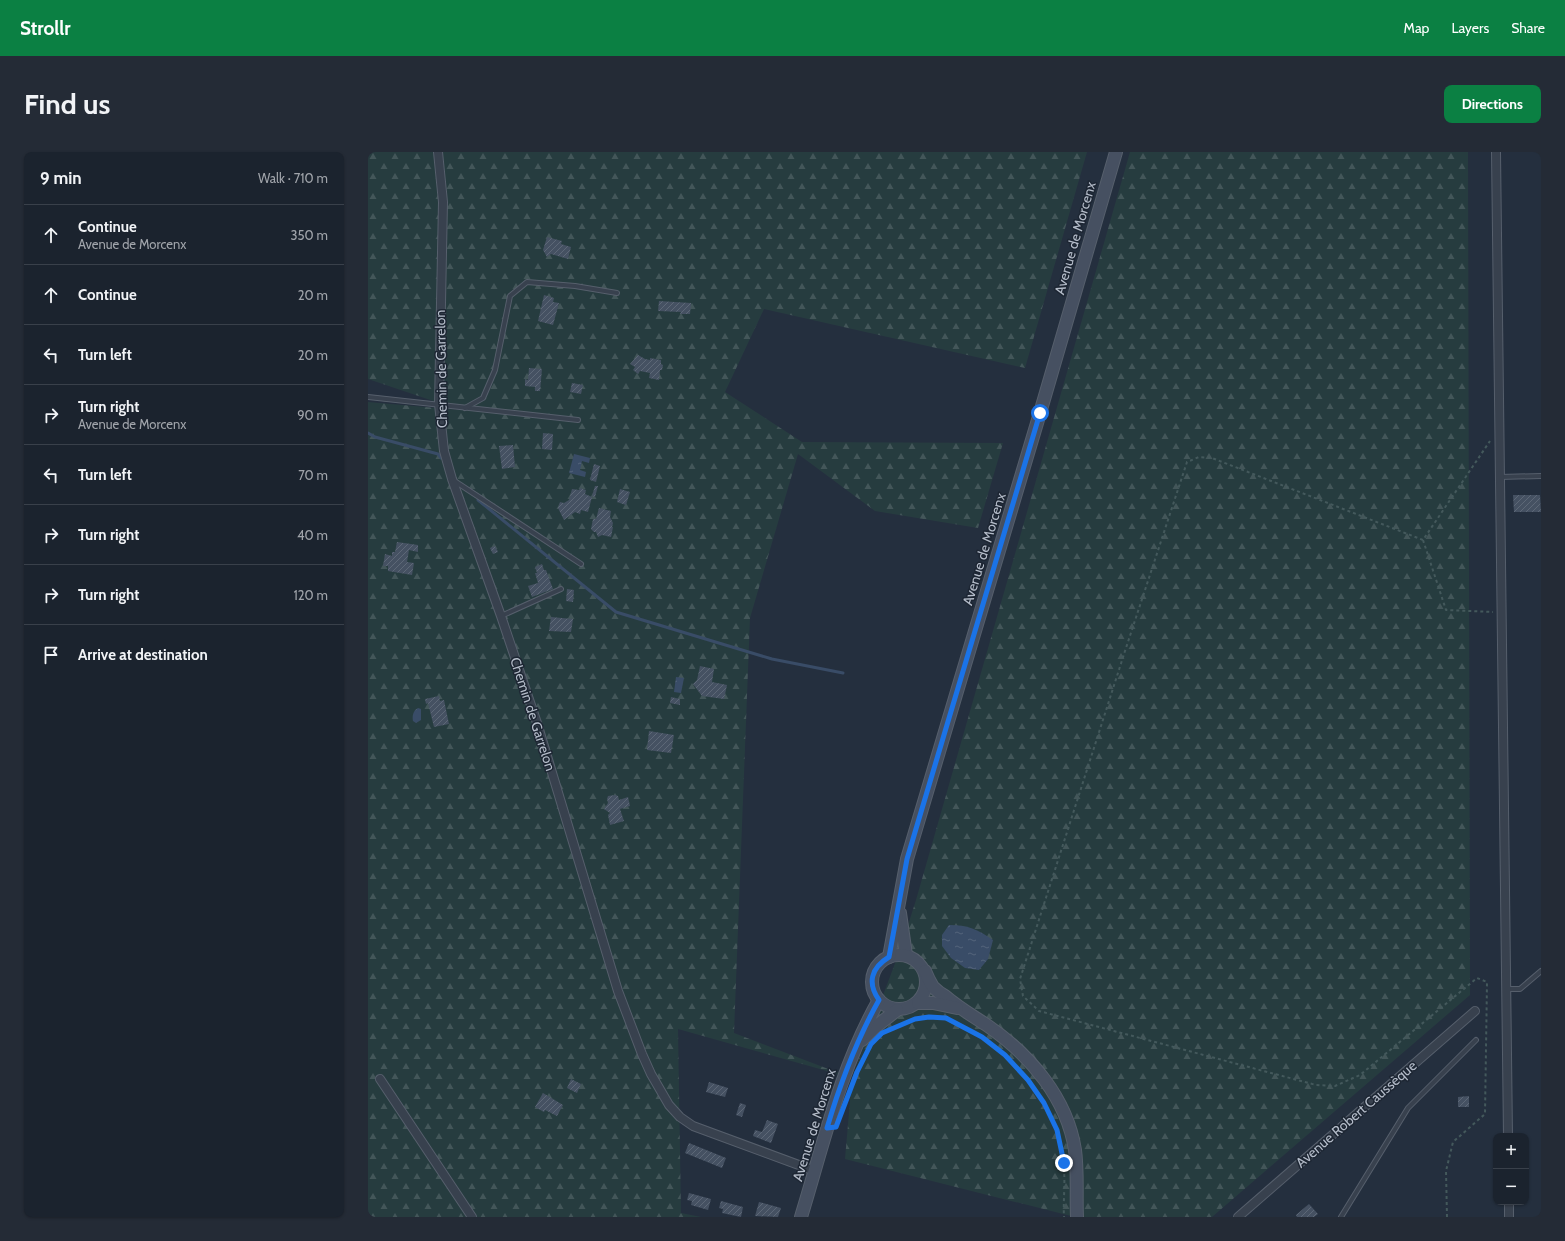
<!DOCTYPE html>
<html lang="en">
<head>
<meta charset="utf-8">
<style>
	body { margin:0; font-family:Cabin,sans-serif; background:#242b36; color:#f1f3f6 }
	.controls { position:absolute; right:12px; bottom:12px; display:grid; overflow:hidden; border-radius:8px; box-shadow:0 1px 3px #0004 }
	.controls button { width:36px; height:36px; display:grid; place-items:center; padding:0; border:0; border-bottom:1px solid #39404a; background:#1b232e; color:#f1f3f6; font:20px sans-serif }
	.stop { position:absolute; width:12px; height:12px; margin:-9px; border:3px solid #1a73e8; border-radius:50%; background:#fff }
	.stop.end { background:#1a73e8; border-color:#fff; box-shadow:0 1px 4px #0008 }
	.list { margin:0; padding:0; list-style:none }
	h2 { display:flex; justify-content:space-between; align-items:center; height:52px; margin:0; padding:0 16px; font-size:17px }
	h2 small { font-size:13px; font-weight:400; color:#a0a4aa }
	.list li { display:grid; grid-template-columns:26px 1fr auto; gap:12px; align-items:center; box-sizing:border-box; height:60px; padding:0 16px; border-top:1px solid #39404a }
	.list b { display:block; font-size:15px; white-space:nowrap }
	.list p { margin:0; font-size:13px; white-space:nowrap; color:#a0a4aa }
	.list em { font-size:13px; font-style:normal; color:#a0a4aa }
	.icon { flex:none; width:22px; height:22px; fill:none; stroke:currentColor; stroke-width:2; stroke-linecap:round; stroke-linejoin:round }
	.map { position:relative; flex:none; width:1173px; height:1065px; overflow:hidden; border-radius:8px }
	header { display:flex; align-items:center; gap:24px; box-sizing:border-box; height:56px; padding:0 20px; background:#0b8043; color:#fff }
	header strong { font-size:19px }
	nav { display:flex; gap:22px; margin-inline-start:auto; font-size:14px }
	.intro { display:flex; align-items:center; justify-content:space-between; box-sizing:border-box; height:96px; padding:0 24px }
	h1 { margin:0; font-size:28px }
	.button { padding:10px 18px; border-radius:8px; background:#0b8043; color:#fff; font-size:14px; font-weight:700 }
	main { display:flex; gap:24px; padding:0 24px }
	aside { flex:1; background:#1b232e; border-radius:8px; box-shadow:0 1px 3px #0004 }
	.map>svg:first-child { display:block }
	.forest { fill:url(#forest-firs) }
	.water { fill:url(#water-ripples) }
	.lines { fill:none; stroke-linecap:round; stroke-linejoin:round }
	.stream { stroke:#394c67; stroke-width:3 }
	.building { fill:url(#building-hatch) }
	.service-casing { stroke:#565f6c; stroke-width:6 }
	.minor-casing { stroke:#565f6c; stroke-width:10 }
	.secondary-casing { stroke:#565f6c; stroke-width:14 }
	.path { stroke:#44595c; stroke-width:2; stroke-dasharray:3 3; stroke-linecap:butt }
	.service { stroke:#38414e; stroke-width:4 }
	.minor { stroke:#38414e; stroke-width:8 }
	.secondary { stroke:#465061; stroke-width:12 }
	.route { stroke:#1a73e8; stroke-width:5 }
	.labels { text-anchor:middle; stroke-width:3; stroke-linejoin:round; paint-order:stroke }
	.street-label { font-size:14px; fill:#b4bcc9; stroke:#1d2633 }
</style>
</head>
<body>
<header>
<strong>Strollr</strong>
<nav><a>Map</a><a>Layers</a><a>Share</a></nav>
</header>
<div class="intro"><h1>Find us</h1><a class="button">Directions</a></div>
<main>
<aside>
<h2>9 min<small>Walk · 710 m</small></h2>
<ul class="list">
<li><svg class="icon" aria-label="ahead" viewBox="0 0 24 24"><path d="M12 20V5M6 11l6-6 6 6"/></svg><div><b>Continue</b><p>Avenue de Morcenx</p></div><em>350 m</em></li>
<li><svg class="icon" aria-label="ahead" viewBox="0 0 24 24"><path d="M12 20V5M6 11l6-6 6 6"/></svg><div><b>Continue</b></div><em>20 m</em></li>
<li><svg class="icon" aria-label="left" viewBox="0 0 24 24"><path d="M17 20v-9H6M10 6l-5 5 5 5"/></svg><div><b>Turn left</b></div><em>20 m</em></li>
<li><svg class="icon" aria-label="right" viewBox="0 0 24 24"><path d="M7 20v-9h11M14 6l5 5-5 5"/></svg><div><b>Turn right</b><p>Avenue de Morcenx</p></div><em>90 m</em></li>
<li><svg class="icon" aria-label="left" viewBox="0 0 24 24"><path d="M17 20v-9H6M10 6l-5 5 5 5"/></svg><div><b>Turn left</b></div><em>70 m</em></li>
<li><svg class="icon" aria-label="right" viewBox="0 0 24 24"><path d="M7 20v-9h11M14 6l5 5-5 5"/></svg><div><b>Turn right</b></div><em>40 m</em></li>
<li><svg class="icon" aria-label="right" viewBox="0 0 24 24"><path d="M7 20v-9h11M14 6l5 5-5 5"/></svg><div><b>Turn right</b></div><em>120 m</em></li>
<li><svg class="icon" aria-label="arrive" viewBox="0 0 24 24"><path d="M6 21V4h12l-3 4 3 4H6"/></svg><div><b>Arrive at destination</b></div></li>
</ul>
</aside>
<div class="map">
<svg width="1173" height="1065" viewBox="0 0 1173 1065">
	<defs>
		<pattern id="forest-firs" width="22" height="20" patternUnits="userSpaceOnUse"><rect width="22" height="20" fill="#263c3f"/><path d="M5 1l3.5 6h-7zM16 11l3.5 6h-7z" fill="#435659"/></pattern>
		<pattern id="water-ripples" width="26" height="14" patternUnits="userSpaceOnUse"><rect width="26" height="14" fill="#394c67"/><path d="M2 4q2-2 4 0t4 0M15 11q2-2 4 0t4 0" fill="none" stroke="#53647b"/></pattern>
		<pattern id="building-hatch" width="6" height="6" patternUnits="userSpaceOnUse"><rect width="6" height="6" fill="#455162"/><path d="M-1 1l2-2M0 6l6-6M5 7l2-2" fill="none" stroke="#5d6877"/></pattern>
	</defs>
	<rect width="100%" height="100%" fill="#242f3e"/>
	<polygon class="forest" points="0,0 719,0 657,216 396,157 357,240 434,290 635,291 610,376 507,359 430,302 382,466 366,881 484,926 532,798 548,748 762,0 1100,0 1102,843 844,1065 707,1065 477,1007 484,926 310,877 313,1061 333,1065 0,1065 0,250 92,258 0,227"/>
	<g class="water">
		<polygon points="206,302 222,306 221,311 214,309 212,318 218,320 217,325 201,321"/>
		<polygon points="308,525 316,526 313,541 306,540"/>
		<path d="M50,556L53,557V568L48,571L45,569C44,564 45,559 50,556Z"/>
		<path d="M581,773C600,773 609,777 625,788L620,807L611,818L597,816L583,806L574,794V783Z"/>
	</g>
	<g class="lines">
		<g class="stream">
			<polyline points="0,281 7,285 70,302 73,306"/>
			<polyline points="110,348 248,460 404,507 475,521"/>
		</g>
	</g>
	<g class="building">
		<polygon points="179,85 194,89 193,92 203,95 200,107 183,102 179,105 175,98"/>
		<polygon points="176,143 186,146 185,150 191,151 185,173 170,169"/>
		<polygon points="291,149 323,151 322,162 312,162 313,160 290,159"/>
		<polygon points="270,203 277,207 282,208 282,206 293,208 293,212 295,213 294,218 292,218 291,228 281,226 282,221 272,219 270,222 265,218 267,215 262,212"/>
		<polygon points="161,216 174,217 172,239 167,239 167,235 157,234 157,227 160,228"/>
		<polygon points="204,231 215,233 213,242 202,240"/>
		<polygon points="175,281 185,282 184,298 174,297"/>
		<polygon points="145,293 147,315 134,317 131,294"/>
		<polygon points="226,312 232,314 228,330 222,328"/>
		<polygon points="227,334 230,334 227,345 224,344"/>
		<polygon points="212,336 218,338 217,342 224,345 220,360 213,358 212,362 207,360 196,368 190,356 192,350 196,351 201,348 204,337 211,338"/>
		<polygon points="252,337 262,340 258,353 249,350"/>
		<polygon points="1145,343 1172,343 1173,360 1146,360"/>
		<polygon points="231,356 243,359 242,365 245,371 244,375 245,375 243,385 234,383 230,385 228,380 226,380 223,377 225,367 228,367"/>
		<polygon points="29,390 50,393 50,400 41,398 39,410 46,411 44,423 20,419 20,414 15,414 17,402 24,404 24,400 27,400"/>
		<polygon points="127,394 130,400 125,402 122,396"/>
		<polygon points="174,412 176,418 178,418 185,437 164,445 160,434 170,431 167,421 169,421 167,415"/>
		<polygon points="199,437 206,438 205,450 198,449"/>
		<polygon points="183,465 205,467 203,480 181,479"/>
		<polygon points="332,514 346,517 344,530 359,533 356,547 334,544 325,532 329,528"/>
		<polygon points="71,544 72,549 76,548 81,572 66,575 60,551 58,552 57,547"/>
		<polygon points="303,545 312,547 312,553 302,551"/>
		<polygon points="281,579 306,583 303,601 279,598"/>
		<polygon points="247,643 250,644 251,648 260,645 262,654 252,657 256,669 242,673 240,663 242,661 236,657 240,651 239,647 240,644"/>
		<polygon points="203,927 213,932 209,941 199,936"/>
		<polygon points="341,930 360,936 357,945 338,940"/>
		<polygon points="175,941 195,953 189,964 177,958 176,960 167,955"/>
		<polygon points="1101,944 1101,955 1090,955 1090,945"/>
		<polygon points="372,951 378,953 374,965 368,963"/>
		<polygon points="399,968 410,972 403,991 385,984 387,978 394,980"/>
		<polygon points="321,991 358,1006 354,1016 317,1001"/>
		<polygon points="321,1041 343,1047 340,1058 323,1053 324,1049 319,1048"/>
		<polygon points="353,1049 375,1055 373,1065 354,1061 355,1057 351,1056"/>
		<polygon points="391,1050 413,1056 410,1065 387,1064"/>
		<polygon points="941,1052 950,1062 946,1065 929,1065 928,1063"/>
	</g>
	<g class="lines">
		<g class="service-casing">
			<g id="service">
				<polyline points="0,245 210,268"/>
				<polyline points="97,256 115,246 127,218 142,144 159,130 207,134 249,141"/>
				<polyline points="1132,325 1173,324"/>
				<polyline points="85,328 213,412"/>
				<polyline points="133,464 193,437"/>
				<polyline points="1139,837 1152,837 1173,819"/>
				<polyline points="973,1065 1040,956 1108,888"/>
			</g>
		</g>
		<g class="minor-casing">
			<g id="minor">
				<polyline points="70,0 75,50 71,252 76,299 84,327 133,464 169,571 250,839 274,902 283,922 301,953 312,965 325,974 447,1019"/>
				<polyline points="1128,0 1140,984"/>
				<polyline points="12,927 104,1065"/>
				<polyline points="1141,1050 1141,1065"/>
				<polyline points="870,1065 1107,859"/>
			</g>
		</g>
		<g class="secondary-casing">
			<g id="secondary">
				<polyline points="532,761 538,803"/>
				<circle cx="531" cy="830" r="27"/>
				<polyline points="521,805 539,707 672,261 748,0"/>
				<path d="M557,819C559,824 562,830 565,835C568,838 573,842 577,844C591,856 605,864 620,874C662,903 699,946 707,998C710,1020 708,1043 709,1065"/>
				<polyline points="550,851 565,851 589,856"/>
				<polyline points="494,888 506,876 529,858"/>
				<path d="M433,1065C456,990 472,917 511,848"/>
			</g>
		</g>
		<g class="path">
			<polyline points="1055,388 1078,458 1125,460"/>
			<path d="M525,877C532,874 540,869 548,867C573,860 595,873 615,886"/>
			<polyline points="620,890 631,898"/>
			<path d="M640,906C670,938 689,966 695,1010C698,1027 695,1047 696,1065"/>
			<polyline points="1079,1065 1078,1019 1085,990 1117,962 1119,830 1109,826 992,923 967,934 948,933 671,859 655,844 652,827 757,499 819,310 831,305 844,306 1055,388 1122,289"/>
		</g>
		<use href="#service" class="service"/>
		<use href="#minor" class="minor"/>
		<use href="#secondary" class="secondary"/>
	</g>
	<g class="lines">
		<path class="route" d="M672,261L539,707L521,805C503,816 499,831 511,848C488,889 472,932 459,976L468,975L489,920L503,892L514,881L547,867L561,865L578,866L614,885L637,903L660,928L676,951L689,978L696,1011"/>
	</g>
	<g class="labels">
		<g class="street-label">
			<text transform="translate(707 86) rotate(-74)" y="5">Avenue de Morcenx</text>
			<text transform="translate(73 217) rotate(-91)" y="5">Chemin de Garrelon</text>
			<text transform="translate(616 397) rotate(-73)" y="5">Avenue de Morcenx</text>
			<text transform="translate(165 562) rotate(72)" y="5">Chemin de Garrelon</text>
			<text transform="translate(988 962) rotate(-41)" y="5">Avenue Robert Caussèque</text>
			<text transform="translate(446 973) rotate(-73)" y="5">Avenue de Morcenx</text>
		</g>
	</g>
</svg>
<div class="controls">
<button>+</button>
<button>−</button>
</div>
<div class="stop" style="left:672px;top:261px"></div>
<div class="stop end" style="left:696px;top:1011px"></div>
</div>
</main>
</body>
</html>
